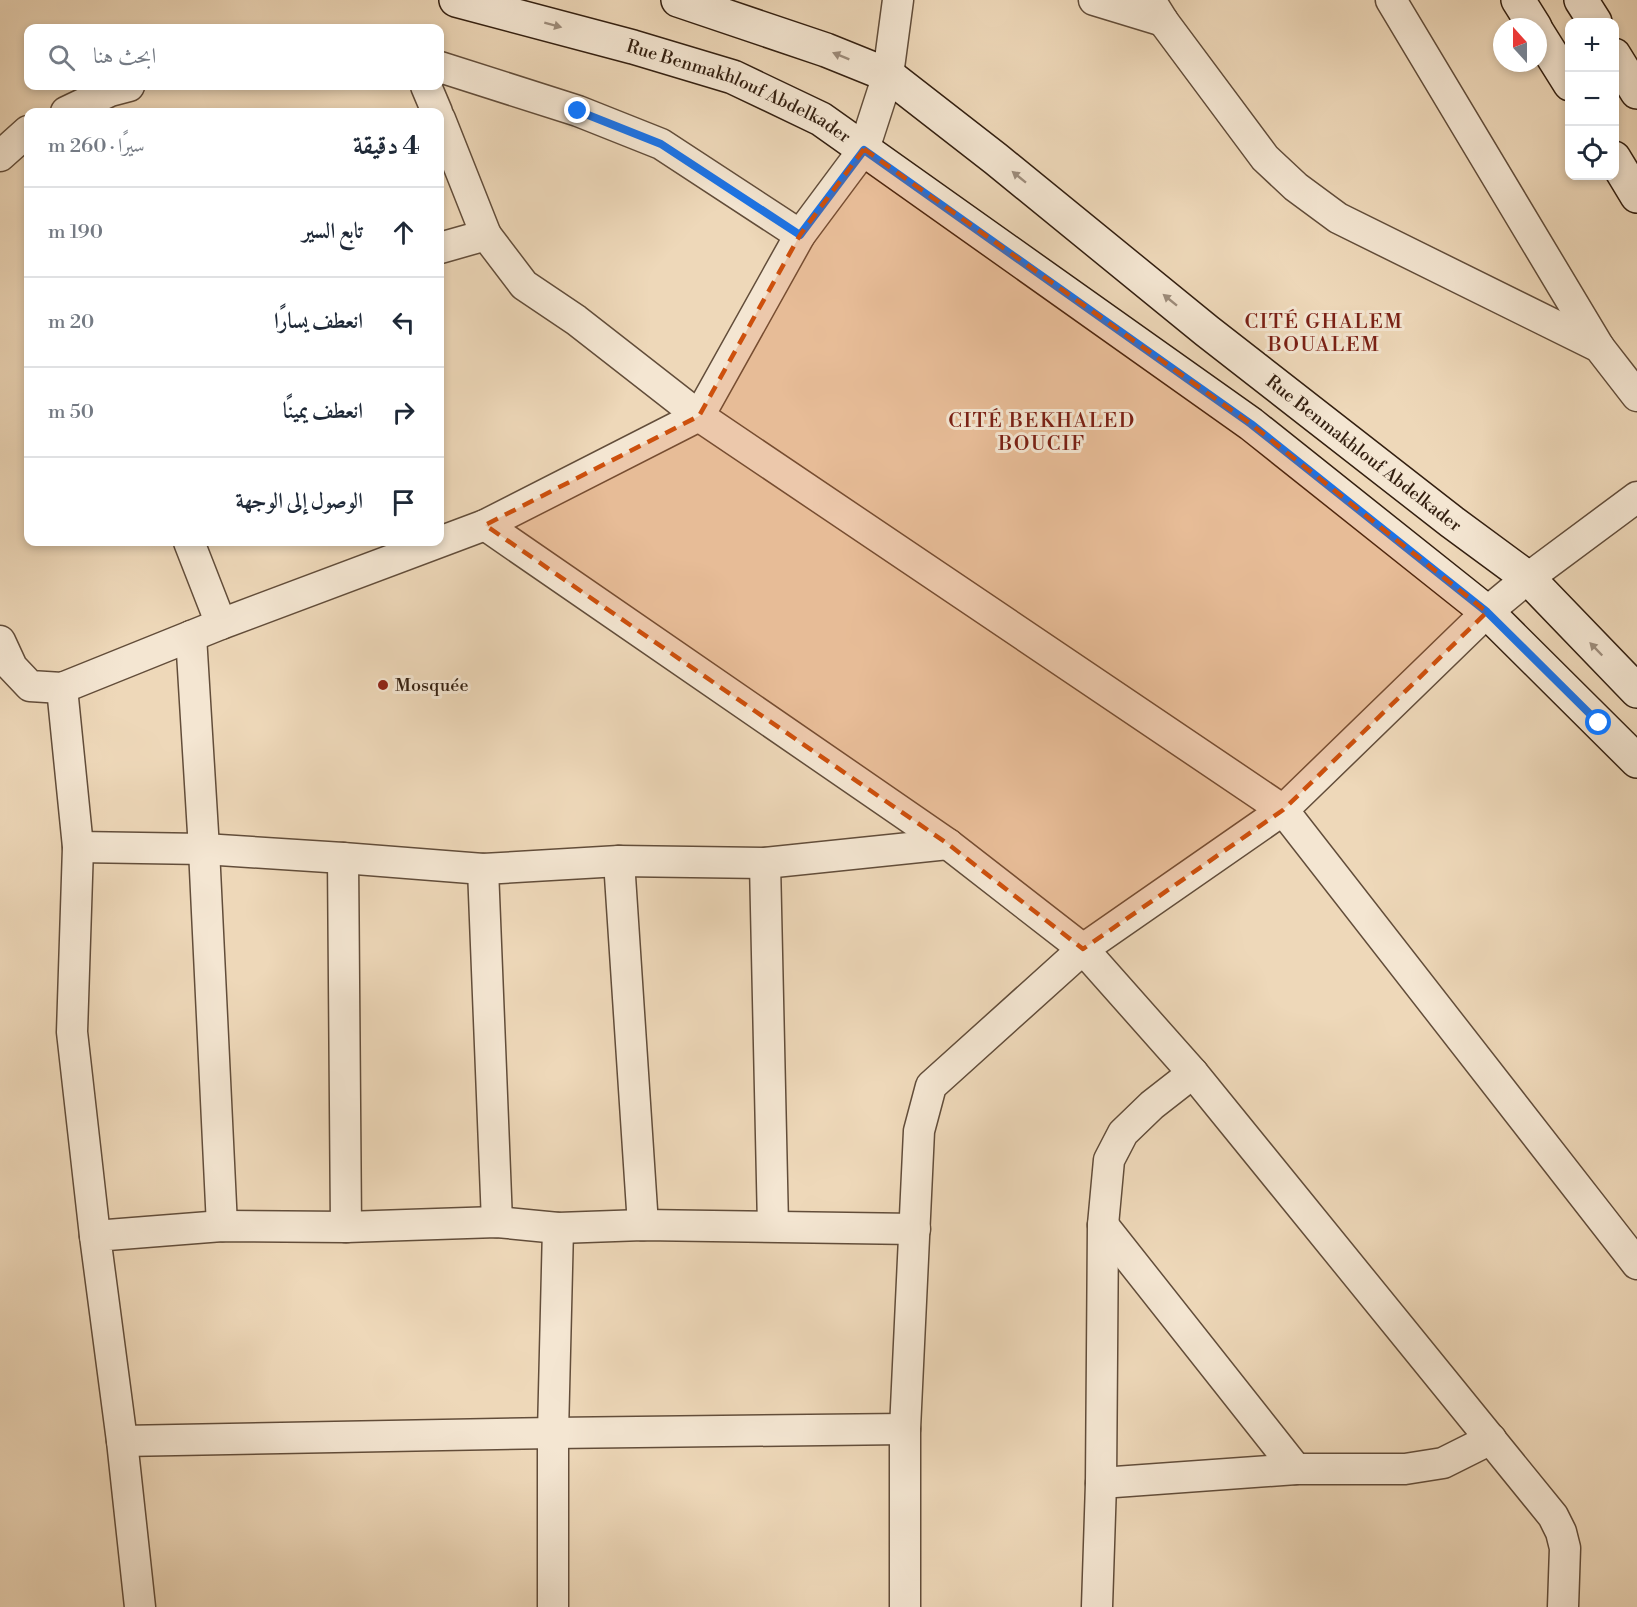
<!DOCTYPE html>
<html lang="ar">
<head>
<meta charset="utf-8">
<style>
	body { margin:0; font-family:"Libre Bodoni",Amiri,serif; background:#f2f2f3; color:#1f2937; direction:rtl }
	.controls { position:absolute; right:18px; top:18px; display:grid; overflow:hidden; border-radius:12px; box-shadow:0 3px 9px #0003 }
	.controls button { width:54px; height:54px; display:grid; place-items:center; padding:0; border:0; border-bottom:2px solid #e0e1e3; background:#fff; color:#1f2937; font:30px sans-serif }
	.compass { position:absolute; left:1493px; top:18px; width:54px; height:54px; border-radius:50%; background:#fff; box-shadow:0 3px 9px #0003; rotate:339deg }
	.stop { position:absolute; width:18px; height:18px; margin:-14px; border:4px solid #1a73e8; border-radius:50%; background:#fff }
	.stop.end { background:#1a73e8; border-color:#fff; box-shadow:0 2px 6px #0008 }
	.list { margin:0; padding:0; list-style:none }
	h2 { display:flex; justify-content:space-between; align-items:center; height:78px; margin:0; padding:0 24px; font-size:26px }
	h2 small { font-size:20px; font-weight:400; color:#747a83 }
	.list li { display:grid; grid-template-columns:39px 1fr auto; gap:18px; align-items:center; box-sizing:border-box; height:90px; padding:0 24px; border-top:2px solid #e0e1e3 }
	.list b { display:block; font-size:22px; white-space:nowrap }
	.list em { font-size:20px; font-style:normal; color:#747a83 }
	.icon { flex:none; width:33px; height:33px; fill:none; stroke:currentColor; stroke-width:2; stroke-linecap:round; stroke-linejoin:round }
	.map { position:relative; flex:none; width:1637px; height:1607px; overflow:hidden; direction:ltr }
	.search { position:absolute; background:#fff; box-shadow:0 3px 9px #0003; left:24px; top:24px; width:420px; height:66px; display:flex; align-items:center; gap:15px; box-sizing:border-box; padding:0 21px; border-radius:12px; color:#747a83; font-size:22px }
	.panel { position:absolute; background:#fff; box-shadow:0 3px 9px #0003; left:24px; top:108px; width:420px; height:438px; border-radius:12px; direction:rtl }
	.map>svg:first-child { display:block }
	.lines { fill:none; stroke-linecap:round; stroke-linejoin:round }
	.street-casing { stroke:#624d3a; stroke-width:33 }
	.secondary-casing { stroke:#331f10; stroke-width:36 }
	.street { stroke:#f4e6d2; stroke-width:30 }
	.secondary { stroke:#f4e6d2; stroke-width:33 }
	.oneway { fill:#9d8c7b }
	.route { stroke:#1a73e8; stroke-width:8 }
	.marked { fill:#cd500d; fill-opacity:0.2; stroke:#cd500d; stroke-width:4.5; stroke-dasharray:12 8; stroke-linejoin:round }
	.poi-dot { fill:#8f2418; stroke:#f4e6d2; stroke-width:2 }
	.labels { text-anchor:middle; stroke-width:6; stroke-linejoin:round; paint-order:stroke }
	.street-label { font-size:18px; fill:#331f10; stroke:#f4e6d2 }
	.poi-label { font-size:18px; fill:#331f10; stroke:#f4e6d2; text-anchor:start }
	.neighbourhood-label { font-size:20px; letter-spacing:1.5px; fill:#7a1f14; stroke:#f4e6d2 }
</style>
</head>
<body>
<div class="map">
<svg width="1637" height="1607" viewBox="0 0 1637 1607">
	<rect width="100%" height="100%" fill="#eed8b9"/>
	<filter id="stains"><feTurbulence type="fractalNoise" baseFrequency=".00333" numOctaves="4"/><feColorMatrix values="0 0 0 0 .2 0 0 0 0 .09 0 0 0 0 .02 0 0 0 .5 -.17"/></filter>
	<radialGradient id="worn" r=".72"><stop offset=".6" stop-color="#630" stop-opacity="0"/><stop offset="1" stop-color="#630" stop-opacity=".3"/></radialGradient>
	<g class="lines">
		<g class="street-casing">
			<g id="street">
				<polyline points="898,0 888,75 864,149 800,235 699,416 1283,810 1637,1264"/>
				<polyline points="1094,0 1163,21"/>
				<polyline points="1150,0 1163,21 1265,158 1296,187 1338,218 1599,347 1637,396"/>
				<polyline points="1391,0 1599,347"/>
				<polyline points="440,67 578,111 661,144 800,235"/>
				<polyline points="426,86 437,112"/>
				<polyline points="66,112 110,91 129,86"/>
				<polyline points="440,119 486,235"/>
				<polyline points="0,156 28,131"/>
				<polyline points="485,525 948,844 1083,949 1193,1073 1553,1516 1561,1532 1565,1548 1563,1607"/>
				<polyline points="189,542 221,624"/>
				<polyline points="191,636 204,849 222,1226"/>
				<polyline points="0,641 12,667 30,686 62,688 221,624 485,525 699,416 576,320 524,285 486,235 440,248"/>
				<polyline points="62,688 78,847 72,1032 95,1236"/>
				<polyline points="78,847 204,849 343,858 483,869 619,861 765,863 948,844"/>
				<polyline points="343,858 346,1227"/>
				<polyline points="619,861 643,1225"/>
				<polyline points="765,863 773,1226"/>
				<polyline points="483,869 497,1222"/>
				<polyline points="1103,1225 1296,1469"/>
				<polyline points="122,1441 553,1433 905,1429"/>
				<polyline points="1101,1483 1296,1469 1405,1469 1443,1463 1491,1439"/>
				<polyline points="140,1607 122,1441 95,1236 222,1226 346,1227 497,1222 558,1228 643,1225 915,1229"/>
				<polyline points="553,1607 553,1433 558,1228"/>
				<polyline points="905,1607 905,1429 919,1131 931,1086 1083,949 1283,810 1487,612 1528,578 1637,497"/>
				<polyline points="1097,1607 1101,1483 1103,1225 1109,1160 1123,1133 1152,1105 1193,1073"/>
			</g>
		</g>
		<g class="secondary-casing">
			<g id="secondary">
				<path id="s1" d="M456,0L633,47L733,77L821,119L1251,424L1487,612L1637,761"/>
				<path id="s2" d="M678,0L826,50L888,75L996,159L1207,331L1452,522L1528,578L1637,691"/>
				<polyline points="1518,0 1535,27"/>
				<polyline points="1581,0 1595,22"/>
				<polyline points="1538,33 1570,84"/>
				<polyline points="1614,55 1637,92"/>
				<polyline points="1614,158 1637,196"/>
			</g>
		</g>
		<use href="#street" class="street"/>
		<use href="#secondary" class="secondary"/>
	</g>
	<defs><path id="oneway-solid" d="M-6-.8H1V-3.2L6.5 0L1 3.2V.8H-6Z" transform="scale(1.5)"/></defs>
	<g class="oneway">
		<use href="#oneway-solid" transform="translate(553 25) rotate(15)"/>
		<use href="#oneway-solid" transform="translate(841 56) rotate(-158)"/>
		<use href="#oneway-solid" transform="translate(1019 177) rotate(-141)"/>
		<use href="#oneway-solid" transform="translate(1170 300) rotate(-141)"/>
		<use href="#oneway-solid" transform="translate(1596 649) rotate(-134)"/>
	</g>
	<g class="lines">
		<polyline class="route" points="578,111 661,144 800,235 864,150 1251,424 1487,612 1599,723"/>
	</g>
	<path class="marked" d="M864,149L1251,424L1487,612L1283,810L1083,949L948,844L485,525L699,416L800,235Z"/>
	<circle class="poi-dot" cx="383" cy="685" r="6"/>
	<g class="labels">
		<g class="street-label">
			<text dy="6" stroke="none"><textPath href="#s1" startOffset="298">Rue Benmakhlouf Abdelkader</textPath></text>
			<text dy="6" stroke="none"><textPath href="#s2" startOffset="831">Rue Benmakhlouf Abdelkader</textPath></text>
		</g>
		<g class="poi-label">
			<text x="395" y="691">Mosquée</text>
		</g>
		<g class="neighbourhood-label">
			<text x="1324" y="328">CITÉ GHALEM<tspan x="1324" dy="23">BOUALEM</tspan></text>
			<text x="1042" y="427">CITÉ BEKHALED<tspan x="1042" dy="23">BOUCIF</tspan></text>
		</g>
	</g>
	<rect width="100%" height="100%" filter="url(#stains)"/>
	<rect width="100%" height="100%" fill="url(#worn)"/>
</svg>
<div class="controls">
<button>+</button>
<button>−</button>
<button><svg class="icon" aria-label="locate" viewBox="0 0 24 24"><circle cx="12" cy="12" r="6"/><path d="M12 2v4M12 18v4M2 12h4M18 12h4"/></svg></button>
</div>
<svg class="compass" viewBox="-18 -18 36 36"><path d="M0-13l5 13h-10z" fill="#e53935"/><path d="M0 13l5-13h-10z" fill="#747a83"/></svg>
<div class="stop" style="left:1599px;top:723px"></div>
<div class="stop end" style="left:578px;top:111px"></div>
<div class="search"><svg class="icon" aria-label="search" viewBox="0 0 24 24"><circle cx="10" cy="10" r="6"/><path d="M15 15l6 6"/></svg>ابحث هنا</div>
<section class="panel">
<h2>4 دقيقة<small>سيرًا · 260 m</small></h2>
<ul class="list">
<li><svg class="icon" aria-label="ahead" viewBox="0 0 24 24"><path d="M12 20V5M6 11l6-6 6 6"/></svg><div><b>تابع السير</b></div><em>190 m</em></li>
<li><svg class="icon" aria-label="left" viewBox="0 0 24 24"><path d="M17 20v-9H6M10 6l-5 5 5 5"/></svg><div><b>انعطف يسارًا</b></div><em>20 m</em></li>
<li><svg class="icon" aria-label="right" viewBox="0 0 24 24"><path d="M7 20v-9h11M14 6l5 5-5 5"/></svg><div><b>انعطف يمينًا</b></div><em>50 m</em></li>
<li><svg class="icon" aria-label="arrive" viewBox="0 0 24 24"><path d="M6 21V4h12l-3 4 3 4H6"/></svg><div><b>الوصول إلى الوجهة</b></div></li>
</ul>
</section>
</div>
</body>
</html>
